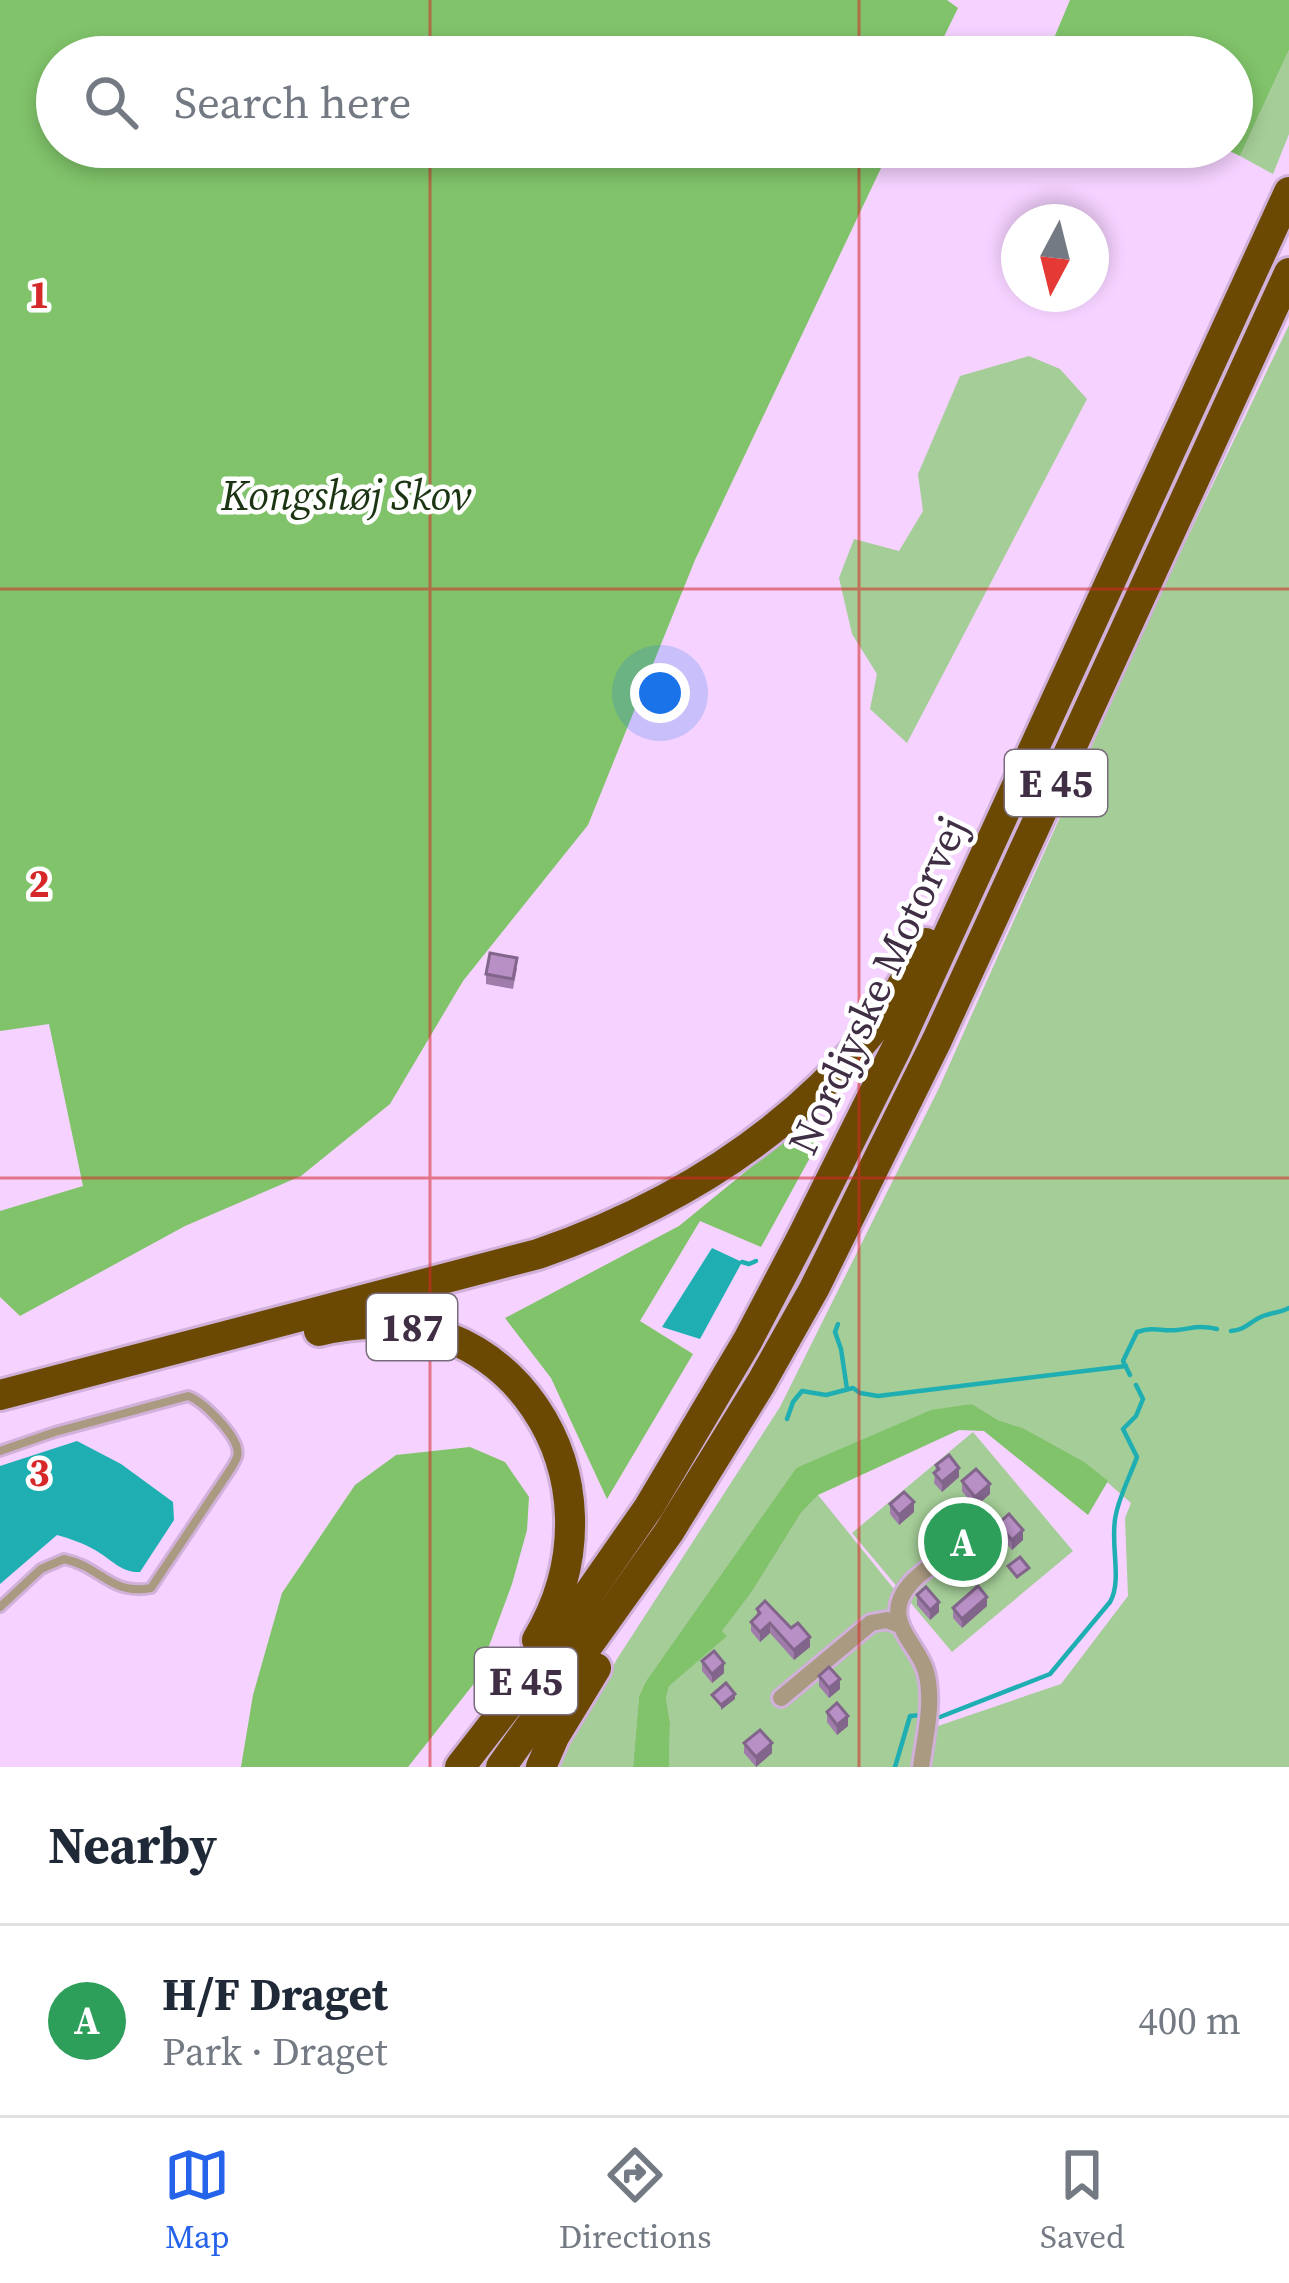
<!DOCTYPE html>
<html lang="en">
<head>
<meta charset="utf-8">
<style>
	body { margin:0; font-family:"Source Serif 4",serif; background:#f6f6f7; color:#1f2937 }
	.compass { position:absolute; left:1001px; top:204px; width:108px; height:108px; border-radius:50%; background:#fff; box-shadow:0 6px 18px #0003; rotate:187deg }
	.you { position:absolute; left:660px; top:693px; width:42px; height:42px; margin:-30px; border:9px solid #fff; border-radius:50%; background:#1a73e8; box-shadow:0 0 0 18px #1a73e833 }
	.badge { display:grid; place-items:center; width:78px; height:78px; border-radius:50%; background:#2563eb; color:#fff; font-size:39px; font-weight:700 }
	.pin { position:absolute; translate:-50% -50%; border:6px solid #fff; box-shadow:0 3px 12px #0006 }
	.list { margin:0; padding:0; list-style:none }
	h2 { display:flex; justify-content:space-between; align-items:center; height:156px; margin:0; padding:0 48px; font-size:51px }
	h2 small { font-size:39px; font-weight:400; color:#747a83 }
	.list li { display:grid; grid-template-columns:78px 1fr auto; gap:36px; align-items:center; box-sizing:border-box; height:192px; padding:0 48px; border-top:3px solid #e0e1e3 }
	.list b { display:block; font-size:45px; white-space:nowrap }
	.list p { margin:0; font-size:39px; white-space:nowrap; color:#747a83 }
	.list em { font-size:39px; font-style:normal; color:#747a83 }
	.icon { flex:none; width:66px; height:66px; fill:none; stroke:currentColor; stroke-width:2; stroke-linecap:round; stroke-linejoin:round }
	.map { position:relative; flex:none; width:1289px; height:1767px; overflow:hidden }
	.search { position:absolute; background:#fff; box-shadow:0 6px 18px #0003; left:36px; right:36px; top:36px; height:132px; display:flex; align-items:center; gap:30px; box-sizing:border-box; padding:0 42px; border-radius:66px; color:#747a83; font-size:45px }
	.sheet { height:348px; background:#fff }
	nav { display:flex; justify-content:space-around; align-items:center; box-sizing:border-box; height:168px; border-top:3px solid #e0e1e3; background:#fff; font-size:33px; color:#747a83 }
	nav a { display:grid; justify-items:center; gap:6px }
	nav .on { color:#2563eb }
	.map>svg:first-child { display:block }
	.green { fill:#a4cd97 }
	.forest { fill:#80c36a }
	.water { fill:#1fafb3 }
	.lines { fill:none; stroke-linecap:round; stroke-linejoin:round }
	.stream { stroke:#1fafb3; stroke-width:4.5 }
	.lane-casing { stroke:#d1b1da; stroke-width:14 }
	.street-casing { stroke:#d1b1da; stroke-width:22 }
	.highway-casing { stroke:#d1b1da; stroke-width:36 }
	.lane { stroke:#aa9a81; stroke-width:8 }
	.street { stroke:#aa9a81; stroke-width:16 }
	.highway { stroke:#6b4903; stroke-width:30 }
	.wall { fill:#9f7caa }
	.shaded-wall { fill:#82658b }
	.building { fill:#b990c6; stroke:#82658b; stroke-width:3 }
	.grid { fill:none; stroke:#d62828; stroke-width:3; stroke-opacity:0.55 }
	.labels { text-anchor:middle; stroke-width:9; stroke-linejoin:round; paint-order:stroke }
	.shield { fill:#fff; stroke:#796d7c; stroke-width:3 }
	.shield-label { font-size:39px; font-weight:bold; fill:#3f2e44 }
	.park-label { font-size:42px; font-style:italic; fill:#1b3512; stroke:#fff }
	.street-label { font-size:42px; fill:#3f2e44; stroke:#fff }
	.grid-label { font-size:39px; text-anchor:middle; font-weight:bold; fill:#d62828; stroke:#fff; stroke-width:9; stroke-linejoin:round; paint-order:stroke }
</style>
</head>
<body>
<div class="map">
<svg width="1289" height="1767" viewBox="0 0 1289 1767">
	<rect width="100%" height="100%" fill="#f5d2ff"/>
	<g class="green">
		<polygon points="1289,50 1289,134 1273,174 1240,156"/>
		<polygon points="1289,325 1289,1767 930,1767 935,1727 1061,1684 1128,1596 1125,1518 1131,1503 1083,1461 1023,1428 998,1420 972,1404 796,1468 646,1681 639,1696 633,1767 557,1767 617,1659 780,1407 939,1088 1149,618"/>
		<polygon points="1029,356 1060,369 1087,399 907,743 870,709 877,674 852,634 839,578 854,539 899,551 923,511 918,474 960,376"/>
		<polygon points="1042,766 1044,769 1037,794 968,944 812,1266 676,1501 488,1767 472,1767 589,1611"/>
		<polygon points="973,1432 1073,1551 952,1652 852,1533"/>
		<polygon points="818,1495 894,1589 899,1630 923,1680 918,1767 669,1767 670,1723 666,1698 669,1685 726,1636 721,1632 751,1593 801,1513"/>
	</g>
	<g class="forest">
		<polygon points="0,0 947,0 958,8 934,57 57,57 57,147 891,147 695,560 588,825 463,981 390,1104 301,1176 185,1226 20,1316 0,1297 0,1211 83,1186 49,1024 0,1031"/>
		<polygon points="1070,0 1289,0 1289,50 1240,156 1221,147 1232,147 1232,57 1046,57"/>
		<polygon points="799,1128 818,1143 761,1247 700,1221 640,1321 693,1354 607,1499 551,1378 505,1318 679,1226"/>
		<polygon points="972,1404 998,1420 1023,1428 1083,1461 1108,1481 1088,1515 984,1431 959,1430 818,1495 801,1513 751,1593 722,1631 727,1636 669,1686 666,1698 670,1723 669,1767 633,1767 639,1696 646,1681 796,1468 931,1410"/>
		<polygon points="470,1447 505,1462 529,1497 527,1530 512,1584 476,1681 408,1767 241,1767 253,1695 282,1593 355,1485 396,1455"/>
	</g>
	<g class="water">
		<polygon points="712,1248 742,1262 700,1339 662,1327"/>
		<path d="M77,1441L121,1464L173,1502L174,1520L140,1572C121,1573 111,1559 95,1550C83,1543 71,1539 57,1535L0,1584V1466Z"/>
	</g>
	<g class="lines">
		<g class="stream">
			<polyline points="742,1262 749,1264 756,1261"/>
			<polyline points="838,1324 835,1332 841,1349 847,1389"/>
			<path d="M1231,1331C1246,1330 1250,1321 1263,1316C1273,1312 1280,1313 1289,1308"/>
			<path d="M1130,1375L1123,1361L1137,1332C1157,1326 1160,1332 1177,1330C1195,1328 1198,1325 1217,1329"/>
			<polyline points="787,1419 793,1402 802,1391 826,1395 853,1388 860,1393 878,1396 1126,1366"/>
			<path d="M940,1717L1050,1674L1110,1602C1123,1580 1109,1541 1116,1514C1120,1495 1130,1476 1137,1457L1123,1429L1136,1416L1143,1399L1136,1385"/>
			<polyline points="895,1767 910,1716 922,1715"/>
		</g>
		<g class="lane-casing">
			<path id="lane" d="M0,1451L55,1432L188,1396C203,1401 233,1432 237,1448C239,1457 236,1459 232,1467L151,1588C111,1596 100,1566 64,1559L41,1569L0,1607"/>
		</g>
		<g class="street-casing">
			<g id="street">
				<polyline points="781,1698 871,1623 887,1620 900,1625"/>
				<path d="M921,1767C925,1737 934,1702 926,1672C921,1653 905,1640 900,1622C888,1587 937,1563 960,1545"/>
			</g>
		</g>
		<g class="highway-casing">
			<g id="highway">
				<path d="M319,1331C508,1284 633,1479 537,1640"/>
				<path d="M0,1395L538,1254C665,1210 780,1142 867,1037C890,1009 908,975 926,943"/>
				<polyline points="460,1767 536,1669 649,1507 748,1340 802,1237 896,1049 1289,192"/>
				<polyline points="501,1767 669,1532 761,1383 814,1289 937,1040 1289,273"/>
				<polyline points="541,1767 554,1737 596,1668"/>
			</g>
		</g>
		<use href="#lane" class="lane"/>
		<use href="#street" class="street"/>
		<use href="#highway" class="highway"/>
	</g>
	<g class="wall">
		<polygon points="517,968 513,989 486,984 486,974"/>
		<polygon points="936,1465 959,1477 942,1492 934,1483"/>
		<polygon points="962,1481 990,1494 975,1507 962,1491"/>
		<polygon points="890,1504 914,1512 899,1525 890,1514"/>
		<polygon points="998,1524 1023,1540 1012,1550 998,1534"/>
		<polygon points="917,1595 939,1612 930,1620 917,1605"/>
		<polygon points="987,1606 962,1628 953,1618 953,1608"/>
		<polygon points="757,1609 810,1647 794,1660 770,1633 760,1642 751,1631 751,1622 757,1616"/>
		<polygon points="702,1661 724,1673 712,1683 702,1671"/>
		<polygon points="819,1676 840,1689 829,1698 819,1686"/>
		<polygon points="827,1712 848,1726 837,1735 827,1722"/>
		<polygon points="744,1743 772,1753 756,1767 744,1753"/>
	</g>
	<g class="shaded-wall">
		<polygon points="959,1468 959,1477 942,1492 942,1482"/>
		<polygon points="990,1484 990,1494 975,1507 975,1497"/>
		<polygon points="914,1502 914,1512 899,1525 899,1515"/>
		<polygon points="1023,1530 1023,1540 1012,1550 1012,1540"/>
		<polygon points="987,1597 987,1606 962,1628 962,1619"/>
		<polygon points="939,1602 939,1612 930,1620 930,1610"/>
		<polygon points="770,1623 770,1633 760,1642 760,1632"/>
		<polygon points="810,1637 810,1647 794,1660 794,1650"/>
		<polygon points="724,1663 724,1673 712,1683 712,1674"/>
		<polygon points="840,1679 840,1689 829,1698 829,1688"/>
		<polygon points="735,1694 735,1699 721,1710 721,1705"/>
		<polygon points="848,1716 848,1726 837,1735 837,1725"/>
		<polygon points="772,1743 772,1753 756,1767 756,1757"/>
	</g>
	<g class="building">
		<polygon points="490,953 517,958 513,979 486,974"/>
		<polygon points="949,1455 959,1468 942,1482 934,1473 939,1469 936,1465"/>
		<polygon points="976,1469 990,1484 975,1497 962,1481"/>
		<polygon points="904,1492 914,1502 899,1515 890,1504"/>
		<polygon points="1009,1514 1023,1530 1012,1540 998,1524"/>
		<polygon points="1020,1557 1029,1568 1017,1577 1008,1566"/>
		<polygon points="978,1586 987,1597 962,1619 953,1608"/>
		<polygon points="926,1587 939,1602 930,1610 917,1595"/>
		<polygon points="765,1601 791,1628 798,1623 810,1637 794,1650 770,1623 760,1632 751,1622 760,1613 757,1609"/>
		<polygon points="714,1651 724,1663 712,1674 702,1661"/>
		<polygon points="829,1667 840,1679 829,1688 819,1676"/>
		<polygon points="726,1683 735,1694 721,1705 712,1695"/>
		<polygon points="837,1703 848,1716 837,1725 827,1712"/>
		<polygon points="760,1730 772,1743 756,1757 744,1743"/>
	</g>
	<path class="grid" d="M430,0V57M859,0V57M430,147V1767M859,147V1767M0,589H1289M0,1178H1289"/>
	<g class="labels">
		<g class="shield">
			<rect x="1005" y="750" width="102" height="66" rx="9"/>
			<rect x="367" y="1294" width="90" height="66" rx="9"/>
			<rect x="475" y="1648" width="102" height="66" rx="9"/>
		</g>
		<g class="shield-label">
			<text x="1056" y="797">E 45</text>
			<text x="412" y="1341">187</text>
			<text x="526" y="1695">E 45</text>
		</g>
		<g class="park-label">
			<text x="346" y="510">Kongshøj Skov</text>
		</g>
		<g class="street-label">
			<text transform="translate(877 985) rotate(-65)" y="15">Nordjyske Motorvej</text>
		</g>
	</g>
	<g class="grid-label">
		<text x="39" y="308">1</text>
		<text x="39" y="897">2</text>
		<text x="39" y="1486">3</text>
	</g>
</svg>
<svg class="compass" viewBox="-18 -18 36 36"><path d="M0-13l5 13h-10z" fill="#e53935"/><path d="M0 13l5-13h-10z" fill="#747a83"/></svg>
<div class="you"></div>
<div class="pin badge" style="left:963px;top:1542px;background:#2e9e5b">A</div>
<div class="search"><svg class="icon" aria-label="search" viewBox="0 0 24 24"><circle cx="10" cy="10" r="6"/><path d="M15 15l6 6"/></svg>Search here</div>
</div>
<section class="sheet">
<h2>Nearby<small></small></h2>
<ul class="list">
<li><span class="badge" style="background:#2e9e5b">A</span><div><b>H/F Draget</b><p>Park · Draget</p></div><em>400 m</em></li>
</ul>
</section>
<nav>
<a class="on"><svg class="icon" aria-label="map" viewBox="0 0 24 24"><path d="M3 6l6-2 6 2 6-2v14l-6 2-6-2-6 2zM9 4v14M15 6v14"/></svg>Map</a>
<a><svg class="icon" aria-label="directions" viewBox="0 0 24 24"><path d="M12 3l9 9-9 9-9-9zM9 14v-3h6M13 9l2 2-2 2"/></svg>Directions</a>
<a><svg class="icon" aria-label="saved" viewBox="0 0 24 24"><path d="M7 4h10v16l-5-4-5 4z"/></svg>Saved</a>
</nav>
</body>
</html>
